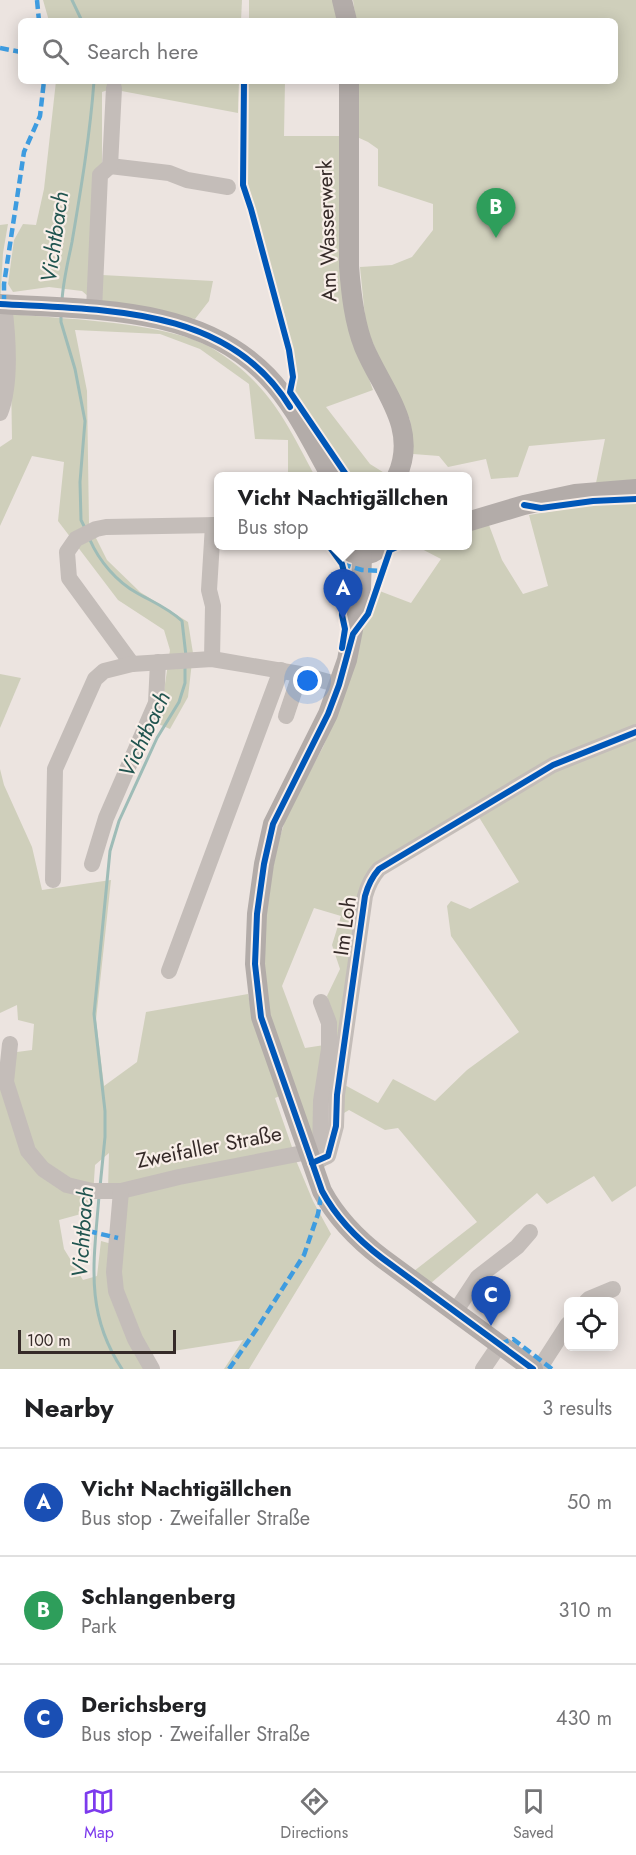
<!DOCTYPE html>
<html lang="en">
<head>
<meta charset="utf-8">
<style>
	body { margin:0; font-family:Jost,sans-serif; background:#f2f2f2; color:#202124 }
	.controls { position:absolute; right:18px; bottom:18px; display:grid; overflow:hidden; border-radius:9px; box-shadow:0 3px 15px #0003 }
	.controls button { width:54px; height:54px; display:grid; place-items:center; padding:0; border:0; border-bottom:2px solid #e0e0e0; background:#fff; color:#202124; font:30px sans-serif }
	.scale { position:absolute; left:18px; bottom:15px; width:158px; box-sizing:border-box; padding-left:6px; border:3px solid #352a28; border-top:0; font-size:16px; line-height:21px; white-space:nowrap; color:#352a28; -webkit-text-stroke:4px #f8eee8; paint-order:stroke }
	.you { position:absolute; left:308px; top:681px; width:21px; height:21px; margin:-15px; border:4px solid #fff; border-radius:50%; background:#1a73e8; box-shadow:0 0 0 9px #1a73e833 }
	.badge { display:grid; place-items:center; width:39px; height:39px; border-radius:50%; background:#7c3aed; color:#fff; font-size:20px; font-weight:700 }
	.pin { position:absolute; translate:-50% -50px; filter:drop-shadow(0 2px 3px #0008) }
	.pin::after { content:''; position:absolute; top:32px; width:21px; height:18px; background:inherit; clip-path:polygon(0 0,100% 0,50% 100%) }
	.popup { position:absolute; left:214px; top:472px; width:258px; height:78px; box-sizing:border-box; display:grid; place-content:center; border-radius:9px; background:#fff; filter:drop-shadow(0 2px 4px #0005); font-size:20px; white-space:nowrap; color:#757577 }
	.popup b { font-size:22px; color:#202124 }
	.popup::after { content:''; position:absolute; left:50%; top:100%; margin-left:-12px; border:12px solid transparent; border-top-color:#fff }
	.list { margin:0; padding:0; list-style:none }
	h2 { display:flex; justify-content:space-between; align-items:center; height:78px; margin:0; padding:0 24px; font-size:26px }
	h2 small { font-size:20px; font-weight:400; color:#757577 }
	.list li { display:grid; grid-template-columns:39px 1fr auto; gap:18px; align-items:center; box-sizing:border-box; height:108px; padding:0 24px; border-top:2px solid #e0e0e0 }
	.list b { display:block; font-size:22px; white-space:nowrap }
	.list p { margin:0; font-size:20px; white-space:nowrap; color:#757577 }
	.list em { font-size:20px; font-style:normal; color:#757577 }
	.icon { flex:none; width:33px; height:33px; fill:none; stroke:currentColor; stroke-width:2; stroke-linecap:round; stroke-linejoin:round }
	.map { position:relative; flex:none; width:636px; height:1369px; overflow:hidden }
	.search { position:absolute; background:#fff; box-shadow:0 3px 15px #0003; left:18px; right:18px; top:18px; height:66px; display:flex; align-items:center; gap:15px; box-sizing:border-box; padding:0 21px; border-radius:9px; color:#757577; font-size:22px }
	.sheet { height:402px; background:#fff }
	nav { display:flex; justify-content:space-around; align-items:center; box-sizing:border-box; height:84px; border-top:2px solid #e0e0e0; background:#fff; font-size:16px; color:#757577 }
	nav a { display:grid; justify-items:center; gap:3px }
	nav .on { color:#7c3aed }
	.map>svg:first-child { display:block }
	.green { fill:#cfcfbb; fill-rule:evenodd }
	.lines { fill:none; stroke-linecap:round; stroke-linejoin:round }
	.stream { stroke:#9ebcb7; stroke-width:3 }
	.minor { stroke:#c4bdb9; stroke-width:16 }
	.major { stroke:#b3aca9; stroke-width:20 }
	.quiet { stroke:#3e9ce0; stroke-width:4.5; stroke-dasharray:9 4.5; stroke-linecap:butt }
	.cycleway-casing { stroke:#f8eee8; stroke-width:10 }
	.cycleway { stroke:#0057b8; stroke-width:6 }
	.labels { text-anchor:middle; stroke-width:4.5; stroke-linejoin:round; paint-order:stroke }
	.street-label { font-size:21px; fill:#352a28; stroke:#f8eee8 }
	.water-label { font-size:22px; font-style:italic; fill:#20544f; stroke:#f8eee8 }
</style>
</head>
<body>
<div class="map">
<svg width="636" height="1369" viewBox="0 0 636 1369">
	<rect width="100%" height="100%" fill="#ece4e0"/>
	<g class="green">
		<polygon points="43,0 242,0 241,21 49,21"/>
		<polygon points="249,0 333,0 337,21 249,21"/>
		<polygon points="353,0 636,0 636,483 596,483 605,439 529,446 518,477 491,479 486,459 448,467 439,456 413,454 410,420 387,376 366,327 360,267 392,265 412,257 433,230 433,204 378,186 378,149 368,142 357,137 357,81 615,81 615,21 356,21"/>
		<polygon points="56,81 239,81 238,113 111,89 102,92 102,275 213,281 209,301 195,319 96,303 82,291 49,287 13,292 8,284 14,240 23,224 36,225 44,189"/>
		<polygon points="247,81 285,81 284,136 341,136 351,328 373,390 326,407 370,464 386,474 385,476 351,476 300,402 294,391 298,376 286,319 264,246 245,172"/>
		<polygon points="8,224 3,253 0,305 0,225"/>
		<path d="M10,314C66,319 139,321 192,339C215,347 240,366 256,383C282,410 298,445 315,476H288V440L255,439L249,384L200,349L160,334L75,330L87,391L89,524L107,560L140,592L188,622L193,653L188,697L170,729L154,722L164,691L170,650L164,630L118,600L58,521L64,462L32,456L0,526V447L12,439Z"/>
		<path d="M636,503V730L377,866L356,901L338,1043L312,1142L268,1016L262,964L268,890L279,840L287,814L323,747L347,688L359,637L377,590L411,603L441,559L416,546H467L468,530L489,525L502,560L523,594L548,586L529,515L595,504ZM314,908L341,916L332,945L340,969L327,996L333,1020L331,1044L305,1048L282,986Z"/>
		<polygon points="0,674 21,678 0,728"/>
		<polygon points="636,738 636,1186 612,1202 594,1176 547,1204 537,1193 431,1283 414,1271 477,1222 398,1128 385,1130 349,1110 339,1116 341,1083 378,1103 393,1079 435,1101 467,1070 519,1032 451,936 447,906 451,901 470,909 519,882 477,814 563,765"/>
		<polygon points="0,769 4,785 32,847 42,890 111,880 96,1020 104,1086 137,1062 146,1012 248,994 253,1017 282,1095 275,1098 293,1150 108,1189 109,1153 95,1165 92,1211 59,1220 64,1249 83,1280 97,1276 101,1241 112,1244 123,1199 131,1190 295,1158 313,1201 331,1234 249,1369 224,1369 243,1340 148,1355 149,1369 0,1369 0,1076 17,1052 32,1050 34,1024 18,1020 17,1005 0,1013"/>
	</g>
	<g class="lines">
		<g class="stream">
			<polyline points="72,0 82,21"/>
			<path d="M62,301C63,281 68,262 72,242C81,189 90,135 94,81"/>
			<polyline points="61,314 61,322 75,369 85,421 80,482 81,520 85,528"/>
			<path d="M90,540C99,561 117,582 137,593C153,602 168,608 182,621L186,656"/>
			<polyline points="100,1187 105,1137 105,1111 94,1014 110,851 119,821 157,738 179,702 185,683 185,666"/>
			<path d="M99,1196C94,1261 84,1312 122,1369"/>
		</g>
		<g class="minor">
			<polyline points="110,166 169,173 187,180 228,187"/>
			<polyline points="94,310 100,175 110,166 114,88"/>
			<path d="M0,413C12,383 8,336 4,304"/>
			<polyline points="212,659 213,606 209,590 213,525"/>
			<polyline points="132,664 69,578 67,552 76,539 96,529 106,527 218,525"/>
			<polyline points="286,716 300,674"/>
			<polyline points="92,864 106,818 156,703 158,662"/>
			<polyline points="53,880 55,769 95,679 104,671 132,664 212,659 300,674 339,685"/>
			<polyline points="169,971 281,670"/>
			<polyline points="10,1044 6,1082 28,1151 43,1169 67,1185 92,1191 121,1191 179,1177 308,1152"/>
			<polyline points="320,1160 321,1101 329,1049 329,1023 321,1002"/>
			<path d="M312,1163L328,1156L336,1126L337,1095L365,896C368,885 372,877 379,869L553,765L636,732"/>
			<polyline points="121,1191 114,1272 116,1291 135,1339 152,1369"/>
			<polyline points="586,1302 589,1299 613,1289"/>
			<polyline points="455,1312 478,1277 517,1247 530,1232"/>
			<polyline points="483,1369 500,1344"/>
			<polyline points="539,1369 568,1324"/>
		</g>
		<g class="major">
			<polyline points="342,0 347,21"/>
			<path d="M349,81V266C351,293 354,322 364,347C382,390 419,428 397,476"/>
			<path d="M0,304C91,310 199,305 267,376C295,405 312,443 331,476"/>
			<polyline points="467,522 524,505 575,494 636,489"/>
			<path d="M342,546C355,557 370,558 382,546"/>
			<path d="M362,555L361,589L347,660L328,714L273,824L264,864L257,914L255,964L261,1017L322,1191C337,1219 357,1239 382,1258L533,1369"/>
		</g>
		<g class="quiet">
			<polyline points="37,0 39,21"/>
			<polyline points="0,48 21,52"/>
			<polyline points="4,304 4,284 24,152 40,116 44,81"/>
			<polyline points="342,564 362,570 382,571"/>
			<polyline points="88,1231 118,1238"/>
			<polyline points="500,1344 513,1339 552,1369"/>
			<polyline points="229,1369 256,1330 304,1255 318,1214 322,1191"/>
		</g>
		<g class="cycleway-casing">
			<g id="cycleway">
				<polyline points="244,81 243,185 251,209 289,350 293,377 290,392 347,476"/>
				<path d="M0,304C104,310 229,306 290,407"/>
				<polyline points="524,505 541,508 593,501 636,499"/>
				<polyline points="329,546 342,564 344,572 342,615 345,629 342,648"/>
				<path d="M399,546L390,550L368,614L353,634L339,685L328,714L273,824L264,864L257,914L255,964L261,1017L322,1191C337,1219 357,1239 382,1258L533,1369"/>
				<path d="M312,1163L328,1156L336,1126L337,1095L365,896C368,885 372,877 379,869L553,765L636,732"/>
			</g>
		</g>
		<use href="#cycleway" class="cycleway"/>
	</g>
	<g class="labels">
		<g class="street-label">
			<text transform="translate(327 231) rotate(-92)" y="7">Am Wasserwerk</text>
			<text transform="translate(345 926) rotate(-82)" y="7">Im Loh</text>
			<text transform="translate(209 1147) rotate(-11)" y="7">Zweifaller Straße</text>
		</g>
		<g class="water-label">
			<text transform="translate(54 237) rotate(-82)" y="8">Vichtbach</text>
			<text transform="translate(144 734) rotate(-65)" y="8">Vichtbach</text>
			<text transform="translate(82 1232) rotate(-86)" y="8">Vichtbach</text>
		</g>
	</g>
</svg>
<div class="controls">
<button><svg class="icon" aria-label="locate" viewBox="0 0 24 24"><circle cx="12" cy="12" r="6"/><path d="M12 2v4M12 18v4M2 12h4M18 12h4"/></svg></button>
</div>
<div class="scale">100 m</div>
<div class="you"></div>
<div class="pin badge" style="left:343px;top:619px;background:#1a4fb4">A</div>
<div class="popup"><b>Vicht Nachtigällchen</b>Bus stop</div>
<div class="pin badge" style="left:496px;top:238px;background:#2e9e5b">B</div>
<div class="pin badge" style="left:491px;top:1326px;background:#1a4fb4">C</div>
<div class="search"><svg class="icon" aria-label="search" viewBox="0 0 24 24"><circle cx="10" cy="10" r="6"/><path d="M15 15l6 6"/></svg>Search here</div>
</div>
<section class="sheet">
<h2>Nearby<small>3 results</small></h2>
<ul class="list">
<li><span class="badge" style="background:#1a4fb4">A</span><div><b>Vicht Nachtigällchen</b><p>Bus stop · Zweifaller Straße</p></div><em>50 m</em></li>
<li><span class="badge" style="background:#2e9e5b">B</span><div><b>Schlangenberg</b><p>Park</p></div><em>310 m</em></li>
<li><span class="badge" style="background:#1a4fb4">C</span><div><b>Derichsberg</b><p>Bus stop · Zweifaller Straße</p></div><em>430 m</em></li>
</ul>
</section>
<nav>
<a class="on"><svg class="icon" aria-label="map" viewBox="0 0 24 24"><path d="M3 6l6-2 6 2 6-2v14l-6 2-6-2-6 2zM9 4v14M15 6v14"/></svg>Map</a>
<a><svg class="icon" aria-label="directions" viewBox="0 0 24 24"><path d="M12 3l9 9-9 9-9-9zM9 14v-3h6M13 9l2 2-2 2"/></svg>Directions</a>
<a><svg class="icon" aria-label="saved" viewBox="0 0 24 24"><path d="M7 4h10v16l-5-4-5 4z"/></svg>Saved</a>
</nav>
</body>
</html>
